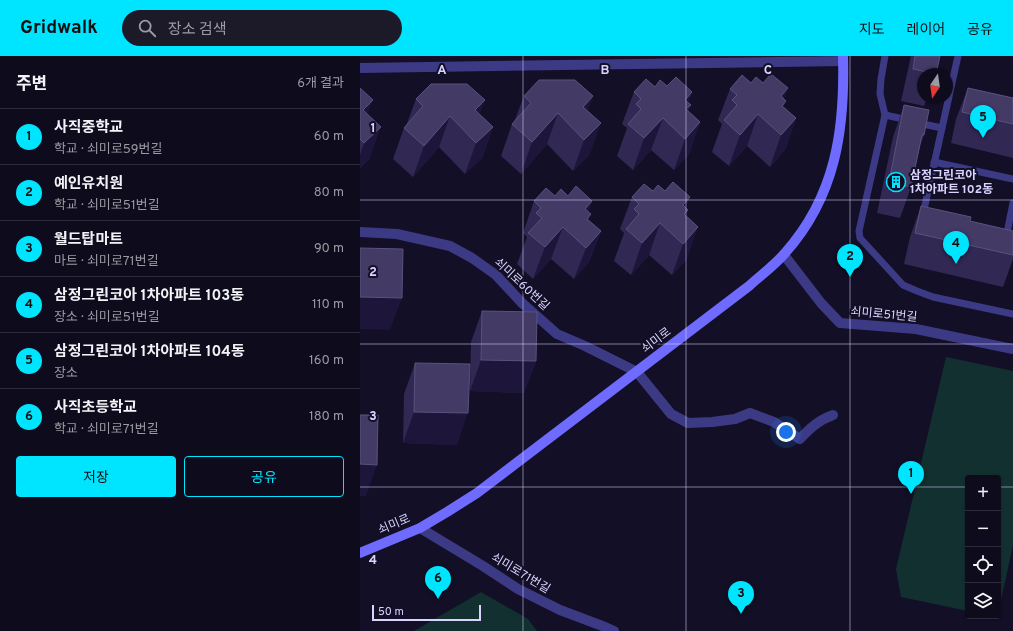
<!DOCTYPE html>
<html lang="ko">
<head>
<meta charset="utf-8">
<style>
	body { margin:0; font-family:Overpass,"Noto Sans KR",sans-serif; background:#1c1929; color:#f1f3f6 }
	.controls { position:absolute; right:12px; bottom:12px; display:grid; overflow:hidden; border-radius:4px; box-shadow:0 1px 3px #0004 }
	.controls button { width:36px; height:36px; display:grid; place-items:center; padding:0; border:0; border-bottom:1px solid #2e2b3b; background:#0e0b1c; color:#f1f3f6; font:20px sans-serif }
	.compass { position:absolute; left:557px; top:12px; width:36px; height:36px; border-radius:50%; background:#0e0b1c; box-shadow:0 1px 3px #0004; rotate:193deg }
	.scale { position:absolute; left:12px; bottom:10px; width:109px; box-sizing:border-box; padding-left:4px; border:2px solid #d9d4ff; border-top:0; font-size:11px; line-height:14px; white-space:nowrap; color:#d9d4ff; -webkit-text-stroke:3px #130f26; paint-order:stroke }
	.you { position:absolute; left:426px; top:376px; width:14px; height:14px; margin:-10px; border:3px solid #fff; border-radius:50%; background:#1a73e8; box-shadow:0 0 0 6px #1a73e833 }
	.badge { display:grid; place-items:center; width:26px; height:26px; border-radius:50%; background:#00e5ff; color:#111; font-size:13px; font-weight:700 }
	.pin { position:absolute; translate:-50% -33px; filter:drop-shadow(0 1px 2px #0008) }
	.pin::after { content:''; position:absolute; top:21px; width:14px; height:12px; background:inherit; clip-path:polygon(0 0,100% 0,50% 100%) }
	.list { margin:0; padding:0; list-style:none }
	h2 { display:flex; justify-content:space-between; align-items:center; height:52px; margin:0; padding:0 16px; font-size:17px }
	h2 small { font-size:13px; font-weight:400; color:#9b9ba3 }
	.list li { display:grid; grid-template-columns:26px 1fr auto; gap:12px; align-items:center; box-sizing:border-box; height:56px; padding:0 16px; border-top:1px solid #2e2b3b }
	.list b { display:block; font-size:15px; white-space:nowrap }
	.list p { margin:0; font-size:13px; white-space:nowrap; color:#9b9ba3 }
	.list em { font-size:13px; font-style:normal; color:#9b9ba3 }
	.actions { display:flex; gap:8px; padding:12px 16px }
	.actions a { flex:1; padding:9px 0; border:1px solid #00e5ff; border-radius:4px; text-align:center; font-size:14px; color:#00e5ff }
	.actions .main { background:#00e5ff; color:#111 }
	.icon { flex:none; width:22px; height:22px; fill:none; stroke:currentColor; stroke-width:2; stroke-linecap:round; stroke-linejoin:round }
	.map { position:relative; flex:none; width:653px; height:575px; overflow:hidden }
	header { display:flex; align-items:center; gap:24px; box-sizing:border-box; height:56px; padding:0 20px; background:#00e5ff; color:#111 }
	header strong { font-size:19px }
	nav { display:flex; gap:22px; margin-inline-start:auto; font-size:14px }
	.search { width:280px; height:36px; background:#1c1929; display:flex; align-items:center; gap:10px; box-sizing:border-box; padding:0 14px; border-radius:22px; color:#9b9ba3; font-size:15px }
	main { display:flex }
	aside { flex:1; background:#0e0b1c }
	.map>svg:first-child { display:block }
	.green { fill:#12302f }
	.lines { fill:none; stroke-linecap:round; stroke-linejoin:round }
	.lane { stroke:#3d3a85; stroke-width:7 }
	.street { stroke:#3d3a85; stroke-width:10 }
	.secondary { stroke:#6f6bff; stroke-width:10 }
	.wall { fill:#312854 }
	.shaded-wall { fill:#1d163a }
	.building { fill:#433a66; stroke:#5a527e }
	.grid { fill:none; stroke:#d9d4ff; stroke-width:1; stroke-opacity:0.55 }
	.labels { text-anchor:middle; stroke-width:4; stroke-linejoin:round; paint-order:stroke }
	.poi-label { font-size:12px; font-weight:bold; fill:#d9d4ff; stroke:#130f26; text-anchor:start }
	.street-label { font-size:12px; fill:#d9d4ff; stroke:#130f26 }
	.grid-label { font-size:13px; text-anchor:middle; font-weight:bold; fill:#d9d4ff; stroke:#130f26; stroke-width:4; stroke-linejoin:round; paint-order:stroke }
</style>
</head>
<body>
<header>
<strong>Gridwalk</strong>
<div class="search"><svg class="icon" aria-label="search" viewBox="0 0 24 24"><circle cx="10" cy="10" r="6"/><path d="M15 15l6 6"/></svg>장소 검색</div>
<nav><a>지도</a><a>레이어</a><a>공유</a></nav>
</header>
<main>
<aside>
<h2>주변<small>6개 결과</small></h2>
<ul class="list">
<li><span class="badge">1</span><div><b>사직중학교</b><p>학교 · 쇠미로59번길</p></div><em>60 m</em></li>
<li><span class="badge">2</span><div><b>예인유치원</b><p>학교 · 쇠미로51번길</p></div><em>80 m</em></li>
<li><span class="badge">3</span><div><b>월드탑마트</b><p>마트 · 쇠미로71번길</p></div><em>90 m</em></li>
<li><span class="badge">4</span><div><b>삼정그린코아 1차아파트 103동</b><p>장소 · 쇠미로51번길</p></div><em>110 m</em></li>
<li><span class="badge">5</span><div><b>삼정그린코아 1차아파트 104동</b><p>장소</p></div><em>160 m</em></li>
<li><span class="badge">6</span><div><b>사직초등학교</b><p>학교 · 쇠미로71번길</p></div><em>180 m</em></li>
</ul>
<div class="actions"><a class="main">저장</a><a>공유</a></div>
</aside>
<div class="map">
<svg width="653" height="575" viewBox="0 0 653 575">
	<rect width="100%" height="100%" fill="#130f26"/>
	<g class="green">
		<polygon points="586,301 653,315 653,489 638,558 638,422 608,422 608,555 541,541 536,513"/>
		<polygon points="121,536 168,563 177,575 54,575"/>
	</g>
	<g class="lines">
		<g class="lane">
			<polyline points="525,0 521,23 520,38 525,59 499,175 500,182 543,229 557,235 573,241 653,258"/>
			<polyline points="525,59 548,64"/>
			<polyline points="558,67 582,72 598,0"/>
			<polyline points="574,106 653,123"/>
			<polyline points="653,147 645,187 653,195"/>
			<polyline points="564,158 563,158 582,72"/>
		</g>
		<g class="street">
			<polyline points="0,12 483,5"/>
			<path d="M0,176L37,178L90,190L112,202L136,219L162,247L197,278L225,290L277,316L311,358L328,367L352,366L375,363L390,357L414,366L440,383C450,372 459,364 473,359"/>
			<polyline points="424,199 461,247 480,267 556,273 653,293"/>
			<polyline points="60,472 123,510 158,533 200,554 245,571 254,575"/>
		</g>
		<path class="secondary" d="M0,497L60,472L87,456L117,437L389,230C401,219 415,209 425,197C476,140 485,73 483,0"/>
	</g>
	<g class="wall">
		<polygon points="551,0 580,0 576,18 563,18 563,42 567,42 564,50 541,45"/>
		<polygon points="391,27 403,27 424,43 424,51 436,62 425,94 410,111 387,90 369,110 352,96 362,68 358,64 370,33"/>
		<polygon points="307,30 332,36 328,47 331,49 328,55 340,66 329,98 314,114 291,94 273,114 257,100 267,72 262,68 274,36 295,31"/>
		<polygon points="0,32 7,58 10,102 0,112"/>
		<polygon points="608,32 653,42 653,102 591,87 596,63"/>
		<polygon points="164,40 233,40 227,55 230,98 213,115 187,88 161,118 141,100 152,68 154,66"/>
		<polygon points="56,43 125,44 119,58 133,71 122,102 105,118 79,91 53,121 33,103 44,72 46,70"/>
		<polygon points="544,49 564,79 560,90 551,131 540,162 517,157 533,81"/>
		<polygon points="293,135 305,135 328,154 326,160 327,203 312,219 289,199 271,219 254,205 264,177 260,173 272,141"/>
		<polygon points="195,140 208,140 232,145 228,156 228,164 241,175 229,206 214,223 191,203 173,223 157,208 167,181 163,177 174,145"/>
		<polygon points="561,150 610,165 653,175 653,203 643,231 544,208 550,181"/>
		<polygon points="122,255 176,305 164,337 110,335 111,286"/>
		<polygon points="55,307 97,389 43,387 44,338"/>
	</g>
	<g class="shaded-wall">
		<polygon points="428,32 416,64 421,40"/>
		<polygon points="332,36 321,68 325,44"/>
		<polygon points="233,40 221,72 223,51"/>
		<polygon points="13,44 1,75 3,54"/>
		<polygon points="125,44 113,75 115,54"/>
		<polygon points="426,45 416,74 422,50"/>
		<polygon points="331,49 320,78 326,53"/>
		<polygon points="198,57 187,88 161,118 172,86"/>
		<polygon points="398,58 387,90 369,110 380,79"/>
		<polygon points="90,60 79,91 53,121 64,90"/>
		<polygon points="303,62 291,94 273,114 284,82"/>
		<polygon points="436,62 425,94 410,111 421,79"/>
		<polygon points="340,66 329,98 314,114 325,83"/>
		<polygon points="241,67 230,98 213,115 224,84"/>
		<polygon points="21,71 10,102 0,112 0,99 4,87"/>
		<polygon points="133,71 122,102 105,118 116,87"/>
		<polygon points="330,141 318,173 323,149"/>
		<polygon points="232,145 221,176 225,153"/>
		<polygon points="328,154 318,183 324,158"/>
		<polygon points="231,158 220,187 227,163"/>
		<polygon points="300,167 289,199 271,219 282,187"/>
		<polygon points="203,171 191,203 173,223 185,191"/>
		<polygon points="338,171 327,203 312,219 323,188"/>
		<polygon points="241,175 229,206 214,223 226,192"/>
		<polygon points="0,241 42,242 30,274 0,273"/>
		<polygon points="121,304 176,305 164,337 110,335"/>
		<polygon points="54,356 108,357 97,389 43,387"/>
		<polygon points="0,408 17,409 6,440 0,440"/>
	</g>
	<g class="building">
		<polygon points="555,0 580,0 576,18 553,13"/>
		<polygon points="411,18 428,32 421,40 426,45 422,50 436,62 421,79 398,58 380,79 364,64 377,49 372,44 377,39 370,33 382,19 391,27 396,21 403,27"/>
		<polygon points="316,21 332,36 325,44 331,49 326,53 340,66 325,83 303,62 284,82 268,68 281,53 276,48 281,43 274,36 286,23 295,31 300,24 307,30"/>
		<polygon points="179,24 215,24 233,40 223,51 241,67 224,84 198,57 172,86 152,68 171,47 164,40"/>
		<polygon points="71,28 107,28 125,44 115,54 133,71 116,87 90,60 64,90 44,72 63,50 56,43"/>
		<polygon points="0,32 13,44 3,54 21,71 4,87 0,83"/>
		<polygon points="608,32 653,42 653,68 602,56"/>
		<polygon points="544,49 569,54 564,79 562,79 551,131 529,126"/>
		<polygon points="313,126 330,141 323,149 328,154 324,158 338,171 323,188 300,167 282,187 266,173 279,158 274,153 279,148 272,141 284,128 293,135 298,129 305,135"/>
		<polygon points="216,130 232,145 225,153 231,158 227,163 241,175 226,192 203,171 185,191 168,177 182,162 176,157 181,152 174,145 186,132 195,140 201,133 208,140"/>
		<polygon points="561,150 611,161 610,165 653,175 653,199 555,177"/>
		<polygon points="0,192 43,193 42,242 0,241"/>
		<polygon points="122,255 177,256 176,305 121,304"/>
		<polygon points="55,307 110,308 108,357 54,356"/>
		<polygon points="0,359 18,359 17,409 0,408"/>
	</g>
	<path class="grid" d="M163,0V575M326,0V575M490,0V575M0,144H653M0,288H653M0,431H608M638,431H653"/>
	<defs>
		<g id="building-ring" transform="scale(1)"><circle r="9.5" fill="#130f26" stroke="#00e5ff" stroke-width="1.5"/><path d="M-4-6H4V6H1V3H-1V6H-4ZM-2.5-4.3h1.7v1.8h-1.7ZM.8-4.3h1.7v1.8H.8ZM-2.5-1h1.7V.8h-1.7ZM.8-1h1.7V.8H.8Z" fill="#00e5ff"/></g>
	</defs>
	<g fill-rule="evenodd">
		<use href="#building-ring" x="536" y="126"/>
	</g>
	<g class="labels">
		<g class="poi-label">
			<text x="550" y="123">삼정그린코아<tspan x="550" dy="14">1차아파트 102동</tspan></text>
		</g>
		<g class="street-label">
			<text transform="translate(162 228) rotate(43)" y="4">쇠미로60번길</text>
			<text transform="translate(524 258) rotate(5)" y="4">쇠미로51번길</text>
			<text transform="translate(296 284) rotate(-37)" y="4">쇠미로</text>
			<text transform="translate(34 468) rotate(-23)" y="4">쇠미로</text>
			<text transform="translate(161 517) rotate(31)" y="4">쇠미로71번길</text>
		</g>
	</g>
	<g class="grid-label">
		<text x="82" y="18">A</text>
		<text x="245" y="18">B</text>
		<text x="408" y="18">C</text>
		<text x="13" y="76">1</text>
		<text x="13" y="220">2</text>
		<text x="13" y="364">3</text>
		<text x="13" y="508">4</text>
	</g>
</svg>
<div class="controls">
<button>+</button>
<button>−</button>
<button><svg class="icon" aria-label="locate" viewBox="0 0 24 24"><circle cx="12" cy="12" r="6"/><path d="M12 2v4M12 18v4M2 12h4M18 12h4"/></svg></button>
<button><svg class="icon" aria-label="layers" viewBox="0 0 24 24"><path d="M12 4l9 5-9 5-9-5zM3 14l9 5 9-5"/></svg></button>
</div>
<svg class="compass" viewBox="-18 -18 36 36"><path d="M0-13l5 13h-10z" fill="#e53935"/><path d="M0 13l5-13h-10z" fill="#9b9ba3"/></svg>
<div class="scale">50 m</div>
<div class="you"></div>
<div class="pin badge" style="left:551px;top:438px">1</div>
<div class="pin badge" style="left:490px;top:221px">2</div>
<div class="pin badge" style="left:381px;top:558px">3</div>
<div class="pin badge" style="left:596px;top:208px">4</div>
<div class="pin badge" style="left:623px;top:82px">5</div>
<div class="pin badge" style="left:78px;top:543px">6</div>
</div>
</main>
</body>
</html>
